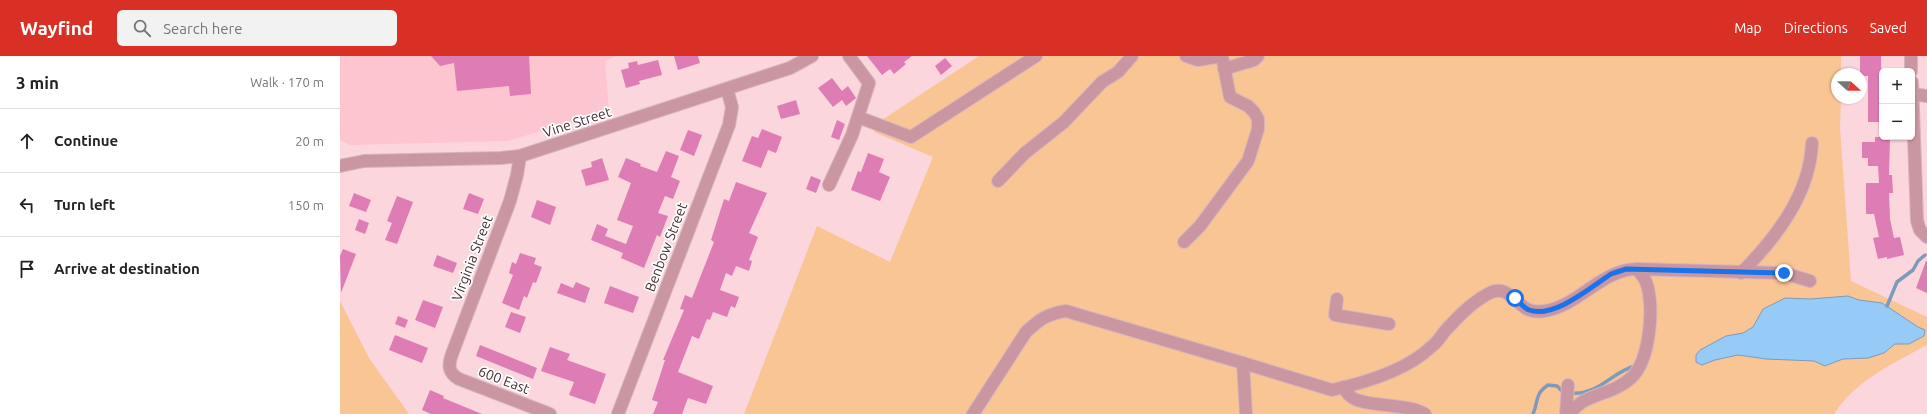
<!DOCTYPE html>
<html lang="en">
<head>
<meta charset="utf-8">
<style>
	body { margin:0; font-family:Ubuntu,sans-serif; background:#f2f2f2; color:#222 }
	.controls { position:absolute; right:12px; top:12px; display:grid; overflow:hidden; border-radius:6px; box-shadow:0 1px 3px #0004 }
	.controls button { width:36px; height:36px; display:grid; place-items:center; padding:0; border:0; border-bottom:1px solid #e0e0e0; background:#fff; color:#222; font:20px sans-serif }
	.compass { position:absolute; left:1491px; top:12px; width:36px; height:36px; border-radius:50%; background:#fff; box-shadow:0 1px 3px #0004; rotate:111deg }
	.stop { position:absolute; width:12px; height:12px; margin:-9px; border:3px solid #1a73e8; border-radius:50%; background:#fff }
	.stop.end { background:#1a73e8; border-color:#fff; box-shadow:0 1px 4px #0008 }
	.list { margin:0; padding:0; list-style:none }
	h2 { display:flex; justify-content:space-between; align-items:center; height:52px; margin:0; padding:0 16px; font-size:17px }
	h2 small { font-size:13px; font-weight:400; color:#767676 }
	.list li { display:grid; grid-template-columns:26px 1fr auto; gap:12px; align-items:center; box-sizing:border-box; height:64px; padding:0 16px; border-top:1px solid #e0e0e0 }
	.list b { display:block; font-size:15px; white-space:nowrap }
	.list em { font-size:13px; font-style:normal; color:#767676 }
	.icon { flex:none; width:22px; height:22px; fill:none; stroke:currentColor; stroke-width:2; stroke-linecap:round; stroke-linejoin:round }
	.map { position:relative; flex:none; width:1587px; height:358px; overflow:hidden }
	header { display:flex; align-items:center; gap:24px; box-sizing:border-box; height:56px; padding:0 20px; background:#d93025; color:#fff }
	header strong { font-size:19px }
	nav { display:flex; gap:22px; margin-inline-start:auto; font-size:14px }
	.search { width:280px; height:36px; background:#f2f2f2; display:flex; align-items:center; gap:10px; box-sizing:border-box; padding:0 14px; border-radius:6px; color:#767676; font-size:15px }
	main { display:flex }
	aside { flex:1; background:#fff }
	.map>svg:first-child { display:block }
	.built { fill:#fcc5d0 }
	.green { fill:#f9c594 }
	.water { fill:#96caf7; stroke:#7d9bbc }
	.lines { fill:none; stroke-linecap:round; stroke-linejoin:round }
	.stream { stroke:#7d9bbc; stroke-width:3.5 }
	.building { fill:#de7cb6 }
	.minor-casing { stroke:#d6b4bb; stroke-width:14 }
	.minor { stroke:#c996a1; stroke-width:12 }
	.route { stroke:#1a73e8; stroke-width:5 }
	.labels { text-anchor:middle; stroke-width:3.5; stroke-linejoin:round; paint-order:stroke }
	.street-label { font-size:14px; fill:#442d32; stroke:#fff }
</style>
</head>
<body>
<header>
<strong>Wayfind</strong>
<div class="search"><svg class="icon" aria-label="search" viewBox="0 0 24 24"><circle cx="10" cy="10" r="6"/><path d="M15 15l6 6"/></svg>Search here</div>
<nav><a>Map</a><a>Directions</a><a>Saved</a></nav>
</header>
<main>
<aside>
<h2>3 min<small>Walk · 170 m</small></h2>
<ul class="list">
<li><svg class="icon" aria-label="ahead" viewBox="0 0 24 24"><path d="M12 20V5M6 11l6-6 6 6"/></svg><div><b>Continue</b></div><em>20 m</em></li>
<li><svg class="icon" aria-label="left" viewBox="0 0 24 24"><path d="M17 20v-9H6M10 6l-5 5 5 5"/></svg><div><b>Turn left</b></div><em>150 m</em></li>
<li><svg class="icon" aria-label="arrive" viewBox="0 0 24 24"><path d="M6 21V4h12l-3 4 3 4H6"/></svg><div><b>Arrive at destination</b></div></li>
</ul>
</aside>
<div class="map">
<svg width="1587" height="358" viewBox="0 0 1587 358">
	<rect width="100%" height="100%" fill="#fbd6dd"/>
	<polygon class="built" points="0,0 276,0 265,5 269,55 167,85 10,89 0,84"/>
	<g class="green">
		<path d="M639,0H1501V18H1497V42H1501L1500,72L1511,225L1587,261V289C1554,307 1516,324 1494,358H404L477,170L550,206L593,101L534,76L539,66Z"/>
		<polygon points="0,245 29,302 69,358 0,358"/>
	</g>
	<polygon class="water" points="1508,240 1519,244 1542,247 1578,271 1585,274 1584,280 1569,288 1555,288 1544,297 1528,302 1503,303 1485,310 1474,305 1426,303 1398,299 1375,304 1362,309 1356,306 1356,299 1360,294 1386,280 1403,277 1413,271 1423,253 1445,242 1470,243"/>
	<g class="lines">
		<g class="stream">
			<polyline points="1547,250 1557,226 1573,214 1578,205 1585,199"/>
			<path d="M1230,337C1259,340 1271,316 1295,310"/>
			<path d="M1193,358C1199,344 1194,339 1208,329L1217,330L1224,337"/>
		</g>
	</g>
	<g class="building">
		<polygon points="91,0 189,0 191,38 170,40 169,30 117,35 114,7 100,10"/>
		<polygon points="334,0 358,0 360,7 338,14"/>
		<polygon points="527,0 572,0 564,6 566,8 554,18 550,13 542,19"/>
		<polygon points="1520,0 1541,0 1542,66 1528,66 1528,20 1521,20 1520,18"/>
		<polygon points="605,2 612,10 601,19 595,10"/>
		<polygon points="318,4 322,19 299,25 300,28 286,32 281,14 289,12 288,7 297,5 298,9"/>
		<polygon points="492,22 502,35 508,30 516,42 506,50 502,44 493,51 478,32"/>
		<polygon points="456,44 460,58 441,63 437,50"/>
		<polygon points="497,64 505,68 499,84 491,81"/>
		<polygon points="422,73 442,81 436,97 428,94 421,112 402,105 412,80 418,82"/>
		<polygon points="348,74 362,79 354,100 340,94"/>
		<polygon points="1535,81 1550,81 1549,119 1552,119 1553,137 1549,137 1550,163 1554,182 1560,181 1564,199 1547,203 1547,201 1538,203 1533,182 1539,181 1534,158 1526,158 1526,127 1539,127 1538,110 1528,110 1528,102 1522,102 1522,86 1535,86"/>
		<polygon points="326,95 339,100 331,121 340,125 333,143 325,140 318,157 328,160 320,181 317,179 304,212 281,202 283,197 251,184 257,168 268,173 265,180 286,188 293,170 277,164 291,127 278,121 286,102 301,108 300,110 317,116"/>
		<polygon points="528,97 544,103 539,116 550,121 540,145 511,134 518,115 521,116"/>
		<polygon points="262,102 269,124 246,130 241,114 252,111 251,106"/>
		<polygon points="471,120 481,124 476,137 466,133"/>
		<polygon points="396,126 427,137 409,177 418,181 409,204 412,205 409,215 396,210 392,220 386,217 380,234 399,241 395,252 391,250 387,261 373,256 370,264 367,263 359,283 352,280 338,316 373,330 366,348 348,342 342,358 313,358 318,346 312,344 325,304 323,304 344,254 340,253 345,239 352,242 374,186 371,184 384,143 389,145"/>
		<polygon points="14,137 31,144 26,156 9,150"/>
		<polygon points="129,137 144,143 138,158 123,153"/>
		<polygon points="57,140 73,146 57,188 45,184 52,167 47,165"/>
		<polygon points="197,144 216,151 210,169 191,161"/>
		<polygon points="19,163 29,167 25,178 15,174"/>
		<polygon points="3,193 16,198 1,237 0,200"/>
		<polygon points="180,197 196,202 194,208 202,211 196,227 193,226 187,242 184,240 179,254 162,247 173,219 169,217 172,206 176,208"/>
		<polygon points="97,199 117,207 113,217 93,210"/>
		<polygon points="1586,205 1587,205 1587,237 1576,232"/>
		<polygon points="236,226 250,232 245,247 217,237 221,227 233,232"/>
		<polygon points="270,230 299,241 293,257 264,247"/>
		<polygon points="83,244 103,251 95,272 75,264"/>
		<polygon points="171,256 186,261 180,277 165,271"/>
		<polygon points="58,260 68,264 65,272 55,268"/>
		<polygon points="55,279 88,292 82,307 49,294"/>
		<polygon points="140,289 197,312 193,323 136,300"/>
		<polygon points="210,291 230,298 227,304 266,318 255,348 229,339 234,326 201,315"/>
		<polygon points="90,334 104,340 103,342 142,358 91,358 82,354"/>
	</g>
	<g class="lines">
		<g class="minor-casing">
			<g id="minor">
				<polyline points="846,0 858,4 882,0"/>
				<polyline points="1571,0 1571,15"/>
				<polyline points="884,13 914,4 918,0"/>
				<polyline points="1572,26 1577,165 1580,174 1587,181"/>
				<polyline points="1573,38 1587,40"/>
				<polyline points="518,61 571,81 696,0"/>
				<path d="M180,100L177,119L170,145L112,298C108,309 108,317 119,323L210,358"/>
				<polyline points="0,110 24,105 161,102 180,100 450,12 472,0"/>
				<polyline points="658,125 685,97 724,66 762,26 778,16 792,0"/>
				<polyline points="489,129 512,79 529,27 509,0"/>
				<polyline points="844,186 860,170 908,105 918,73 918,63 914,56 908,50 890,41 882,0"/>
				<path d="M1401,217C1436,182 1470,138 1472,87"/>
				<polyline points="997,243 995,259 1049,268"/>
				<path d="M903,307L992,334C1024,327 1067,314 1091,291C1097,287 1101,280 1105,275C1117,262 1130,248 1146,239C1166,226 1174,246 1187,253C1193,256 1199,256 1205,255C1240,249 1262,213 1297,213"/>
				<path d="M1004,331C1005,334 1007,337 1009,339C1021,352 1064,346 1085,358"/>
				<polyline points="278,358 389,69 392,51 387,33"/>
				<path d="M633,358L686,276C700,263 707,258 726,255L903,307L906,358"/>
				<polyline points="1226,358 1228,329"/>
				<path d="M1228,358C1233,354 1237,350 1242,346C1258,337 1277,335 1291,322C1310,305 1315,249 1306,226C1304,221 1300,217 1297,213L1444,217L1470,225"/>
			</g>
		</g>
		<use href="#minor" class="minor"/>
	</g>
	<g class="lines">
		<path class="route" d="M1175,242C1179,246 1184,252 1189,254C1214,263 1251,231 1271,218C1276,216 1281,215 1286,213L1444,217"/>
	</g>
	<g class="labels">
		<g class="street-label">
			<text transform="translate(237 66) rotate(-18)" y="5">Vine Street</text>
			<text transform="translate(326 191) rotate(-69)" y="5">Benbow Street</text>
			<text transform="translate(132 202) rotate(-69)" y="5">Virginia Street</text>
			<text transform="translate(164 324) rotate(21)" y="5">600 East</text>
		</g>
	</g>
</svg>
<div class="controls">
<button>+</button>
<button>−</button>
</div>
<svg class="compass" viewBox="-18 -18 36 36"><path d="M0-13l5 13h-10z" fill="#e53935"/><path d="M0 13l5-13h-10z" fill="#767676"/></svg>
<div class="stop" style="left:1175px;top:242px"></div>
<div class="stop end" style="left:1444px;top:217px"></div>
</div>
</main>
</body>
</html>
